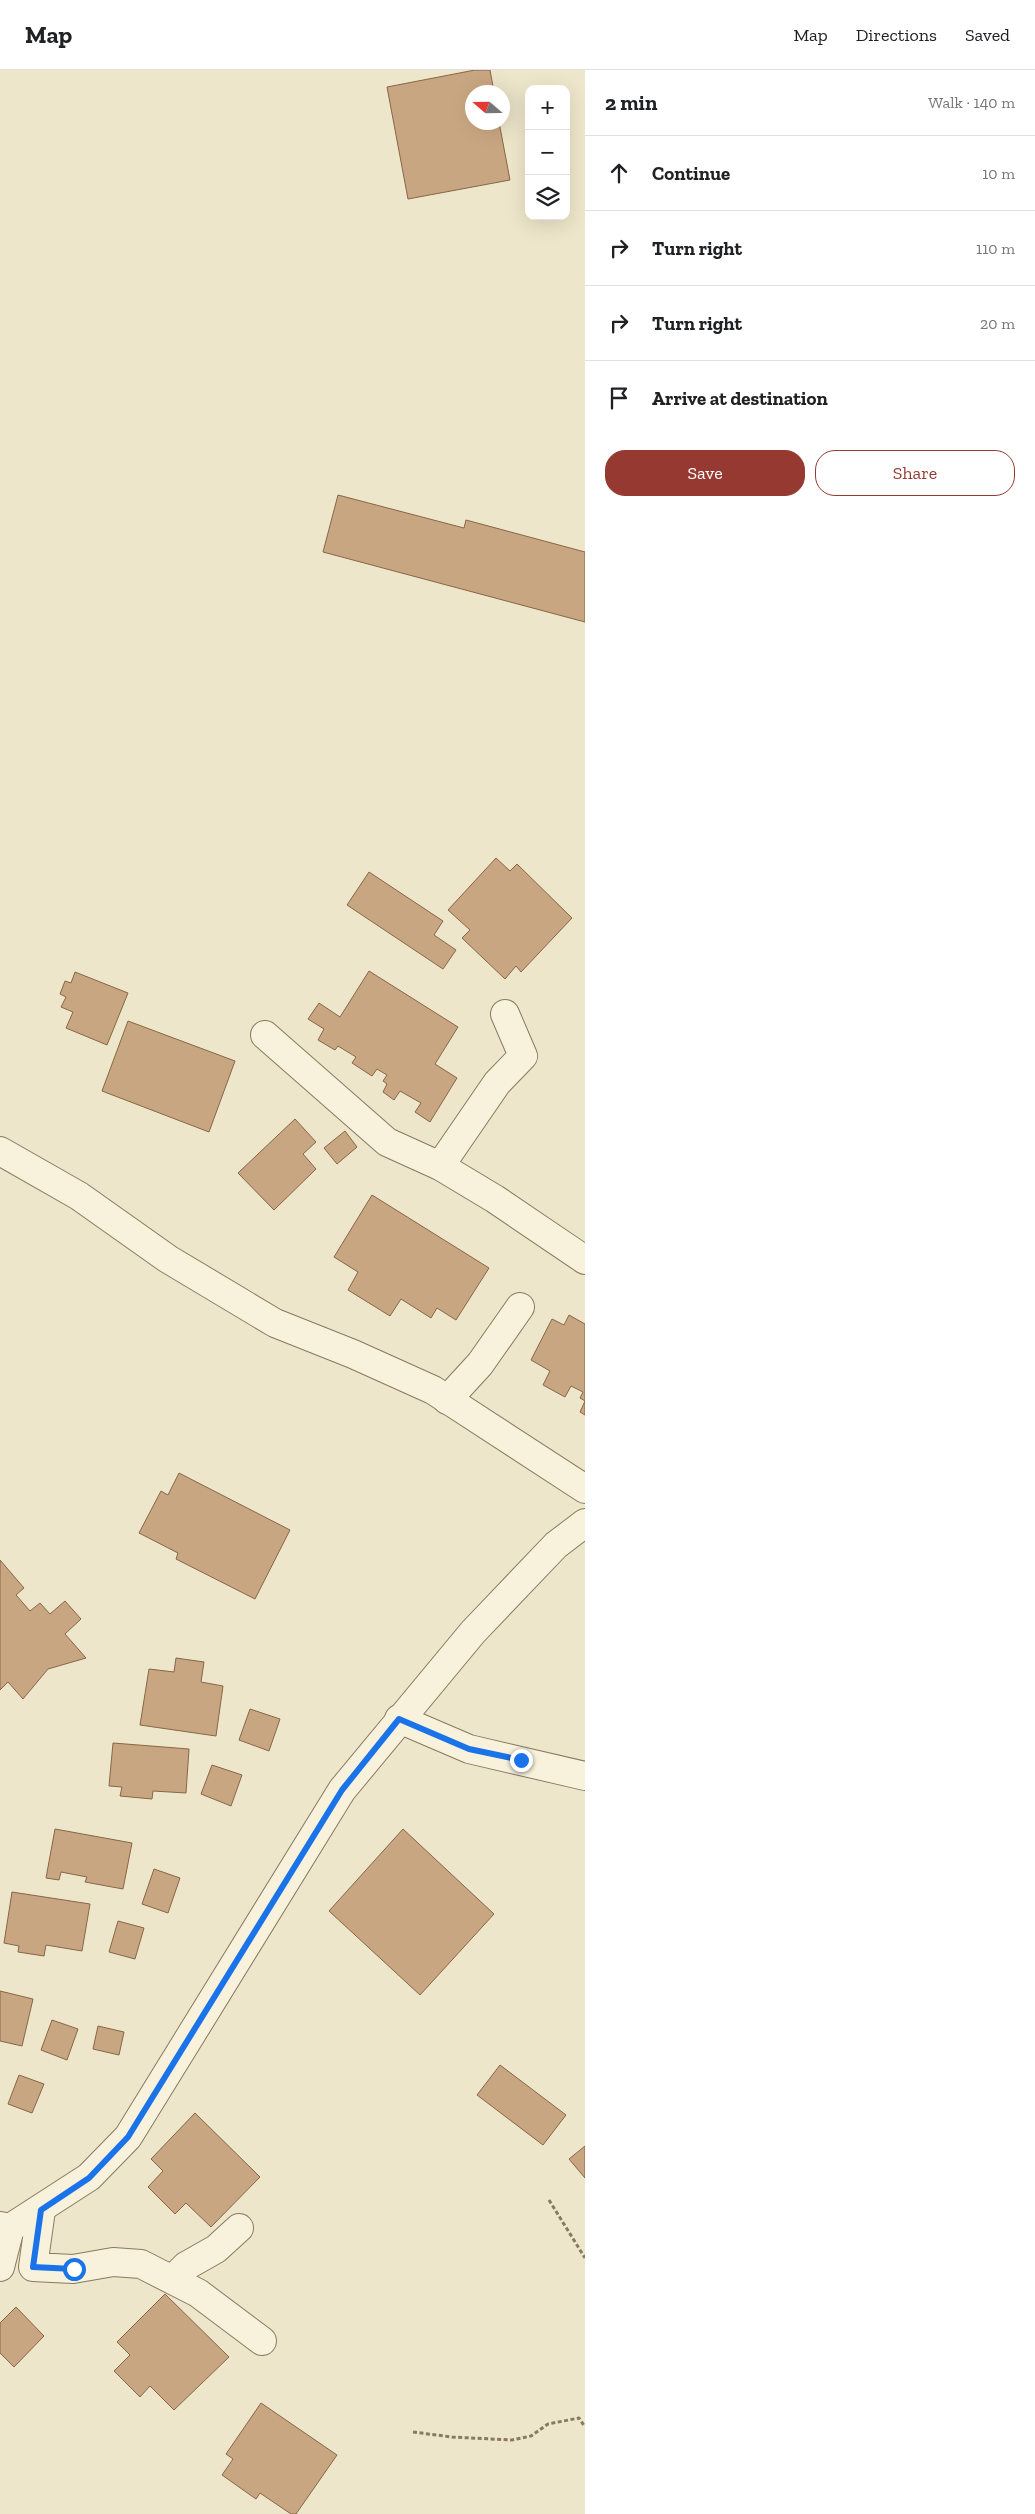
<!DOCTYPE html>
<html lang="en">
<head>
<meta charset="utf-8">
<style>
	body { margin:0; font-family:"Zilla Slab",serif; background:#f6f6f6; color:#202124 }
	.controls { position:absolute; right:15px; top:15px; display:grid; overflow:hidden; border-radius:10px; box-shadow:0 5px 20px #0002 }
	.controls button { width:45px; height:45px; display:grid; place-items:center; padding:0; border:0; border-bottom:1px solid #e0e0e0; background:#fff; color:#202124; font:25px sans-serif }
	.compass { position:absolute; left:465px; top:15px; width:45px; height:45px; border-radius:50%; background:#fff; box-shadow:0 5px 20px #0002; rotate:290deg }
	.stop { position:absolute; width:15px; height:15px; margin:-11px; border:4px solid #1a73e8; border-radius:50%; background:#fff }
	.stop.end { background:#1a73e8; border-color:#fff; box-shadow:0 1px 5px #0008 }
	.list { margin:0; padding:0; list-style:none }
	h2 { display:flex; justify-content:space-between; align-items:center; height:65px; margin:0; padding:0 20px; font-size:21px }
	h2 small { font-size:16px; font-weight:400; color:#757577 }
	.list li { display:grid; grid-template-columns:32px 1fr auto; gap:15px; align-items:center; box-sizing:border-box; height:75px; padding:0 20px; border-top:1px solid #e0e0e0 }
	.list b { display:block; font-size:19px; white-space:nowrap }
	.list em { font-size:16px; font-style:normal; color:#757577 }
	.actions { display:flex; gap:10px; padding:15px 20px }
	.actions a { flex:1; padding:11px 0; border:1px solid #963a31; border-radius:20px; text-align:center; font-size:18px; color:#963a31 }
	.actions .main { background:#963a31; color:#fff }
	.icon { flex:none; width:28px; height:28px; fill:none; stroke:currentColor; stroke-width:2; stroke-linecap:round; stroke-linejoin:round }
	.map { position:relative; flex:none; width:585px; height:2444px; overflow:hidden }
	header { display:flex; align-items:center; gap:30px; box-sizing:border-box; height:70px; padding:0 25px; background:#fff; border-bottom:1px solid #e0e0e0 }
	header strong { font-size:24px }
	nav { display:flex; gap:28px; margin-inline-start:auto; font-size:18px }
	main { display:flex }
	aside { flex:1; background:#fff }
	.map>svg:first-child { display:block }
	.building { fill:#c9a682; stroke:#876646 }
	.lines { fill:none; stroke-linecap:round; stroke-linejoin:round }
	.minor-casing { stroke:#89795f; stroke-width:30 }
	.path { stroke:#89795f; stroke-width:3; stroke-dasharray:4 2.5; stroke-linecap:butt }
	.minor { stroke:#f8f2dd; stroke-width:28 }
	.route { stroke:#1a73e8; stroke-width:6 }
</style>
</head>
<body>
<header>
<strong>Map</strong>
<nav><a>Map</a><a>Directions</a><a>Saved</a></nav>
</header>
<main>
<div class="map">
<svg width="585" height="2444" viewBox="0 0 585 2444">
	<rect width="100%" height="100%" fill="#ede6ca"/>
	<g class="building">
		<polygon points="475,0 490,0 494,22 472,22 472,52 499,52 510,110 408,129 387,17"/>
		<polygon points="338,425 464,458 466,450 585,482 585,552 323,482"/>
		<polygon points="496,788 510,801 517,794 572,848 521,902 516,896 505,909 462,868 470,860 448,840"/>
		<polygon points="369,802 443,851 434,865 456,880 443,899 347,835"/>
		<polygon points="369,901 458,957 435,994 457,1008 430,1052 415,1042 421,1033 400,1021 394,1030 383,1022 387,1014 383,1011 387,1005 377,999 372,1006 352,993 356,987 338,976 335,980 318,970 324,959 308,949 319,933 340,947"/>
		<polygon points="75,902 128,923 107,975 66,958 73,942 61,937 66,927 60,924 65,911 71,913"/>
		<polygon points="128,951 235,991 209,1062 102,1021"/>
		<polygon points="295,1049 316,1072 303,1084 316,1099 274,1140 238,1103"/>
		<polygon points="345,1061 357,1077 337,1094 324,1078"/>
		<polygon points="372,1125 489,1198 456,1250 437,1238 431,1248 401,1229 390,1246 348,1220 358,1202 334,1187"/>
		<polygon points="569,1245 585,1254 585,1331 580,1328 583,1322 571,1316 565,1327 543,1315 550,1301 531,1290 552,1249 564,1255"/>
		<polygon points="585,1331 585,1345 580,1342"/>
		<polygon points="179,1403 290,1460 255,1529 176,1489 178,1483 139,1463 161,1421 168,1425"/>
		<polygon points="0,1490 24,1518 16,1525 30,1541 40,1533 50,1544 65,1531 81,1549 65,1564 86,1588 48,1599 23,1629 8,1612 0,1620"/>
		<polygon points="176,1588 204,1592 201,1612 223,1616 216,1666 140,1655 149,1599 174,1602"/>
		<polygon points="250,1639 280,1649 269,1681 239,1670"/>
		<polygon points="113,1673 189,1679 186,1723 153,1721 152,1729 120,1726 122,1717 109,1716"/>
		<polygon points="212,1695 242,1705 231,1736 201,1724"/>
		<polygon points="55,1759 132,1773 123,1819 85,1812 87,1807 61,1802 59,1810 46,1808"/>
		<polygon points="403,1759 494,1844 420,1925 329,1841"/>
		<polygon points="154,1799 180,1808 168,1843 142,1834"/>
		<polygon points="12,1822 90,1834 82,1881 46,1875 44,1886 18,1882 19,1876 4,1873"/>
		<polygon points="118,1851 144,1858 135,1889 109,1882"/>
		<polygon points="0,1921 33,1929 22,1976 0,1971"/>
		<polygon points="52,1950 78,1959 67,1990 41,1980"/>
		<polygon points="98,1956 124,1962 119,1985 93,1979"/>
		<polygon points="500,1995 566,2045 543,2075 477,2025"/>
		<polygon points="19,2005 44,2014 32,2043 8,2034"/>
		<polygon points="195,2043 260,2107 211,2157 186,2133 175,2144 148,2117 163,2101 151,2089"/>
		<polygon points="585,2076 585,2108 569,2089"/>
		<polygon points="165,2224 229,2287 174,2340 150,2316 140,2327 114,2301 130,2285 117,2272"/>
		<polygon points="16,2237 44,2266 14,2297 0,2283 0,2253"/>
		<polygon points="261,2333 337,2385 296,2444 291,2444 260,2423 256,2429 222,2405 233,2389 226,2384"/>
	</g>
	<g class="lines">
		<g class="minor-casing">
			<g id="minor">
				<polyline points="265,965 387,1072 440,1096 495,1129 585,1190"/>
				<polyline points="0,1081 79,1126 168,1189 275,1253 353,1284 433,1320 585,1419"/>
				<polyline points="440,1096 497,1013 523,986 505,944"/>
				<polyline points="447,1330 480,1294 520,1237"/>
				<polyline points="399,1649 469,1679 585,1706"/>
				<polyline points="41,2140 33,2197 73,2199 113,2192 141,2194 198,2223 262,2271"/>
				<polyline points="0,2156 10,2158 89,2107 128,2067 342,1720 473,1562 556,1475 585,1453"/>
				<polyline points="0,2197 10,2158"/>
				<polyline points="173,2209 186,2196 216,2179 239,2158"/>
			</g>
		</g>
		<g class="path">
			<polyline points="549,2130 585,2188"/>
			<polyline points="413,2362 452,2367 512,2370 531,2366 548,2354 579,2348 585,2357"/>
		</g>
		<use href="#minor" class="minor"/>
	</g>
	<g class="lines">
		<polyline class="route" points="74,2199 33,2197 41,2140 89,2108 128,2067 342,1720 399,1649 469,1679 521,1690"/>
	</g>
</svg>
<div class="controls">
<button>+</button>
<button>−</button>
<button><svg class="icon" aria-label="layers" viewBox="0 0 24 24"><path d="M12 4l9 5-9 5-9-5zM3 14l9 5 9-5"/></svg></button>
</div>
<svg class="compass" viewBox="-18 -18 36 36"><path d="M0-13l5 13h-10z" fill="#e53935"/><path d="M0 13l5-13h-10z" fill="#757577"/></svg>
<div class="stop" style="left:74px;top:2199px"></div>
<div class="stop end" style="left:521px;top:1690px"></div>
</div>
<aside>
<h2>2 min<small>Walk · 140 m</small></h2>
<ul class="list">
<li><svg class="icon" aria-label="ahead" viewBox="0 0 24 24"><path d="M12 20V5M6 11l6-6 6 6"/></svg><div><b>Continue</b></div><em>10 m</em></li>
<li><svg class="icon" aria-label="right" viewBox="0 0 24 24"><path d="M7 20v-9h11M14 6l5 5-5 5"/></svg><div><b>Turn right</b></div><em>110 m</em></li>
<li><svg class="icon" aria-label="right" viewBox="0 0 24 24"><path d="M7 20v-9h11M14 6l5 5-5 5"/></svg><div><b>Turn right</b></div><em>20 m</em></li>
<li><svg class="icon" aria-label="arrive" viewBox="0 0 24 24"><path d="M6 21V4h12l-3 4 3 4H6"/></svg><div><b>Arrive at destination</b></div></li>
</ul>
<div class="actions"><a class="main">Save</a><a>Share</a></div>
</aside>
</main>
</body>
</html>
